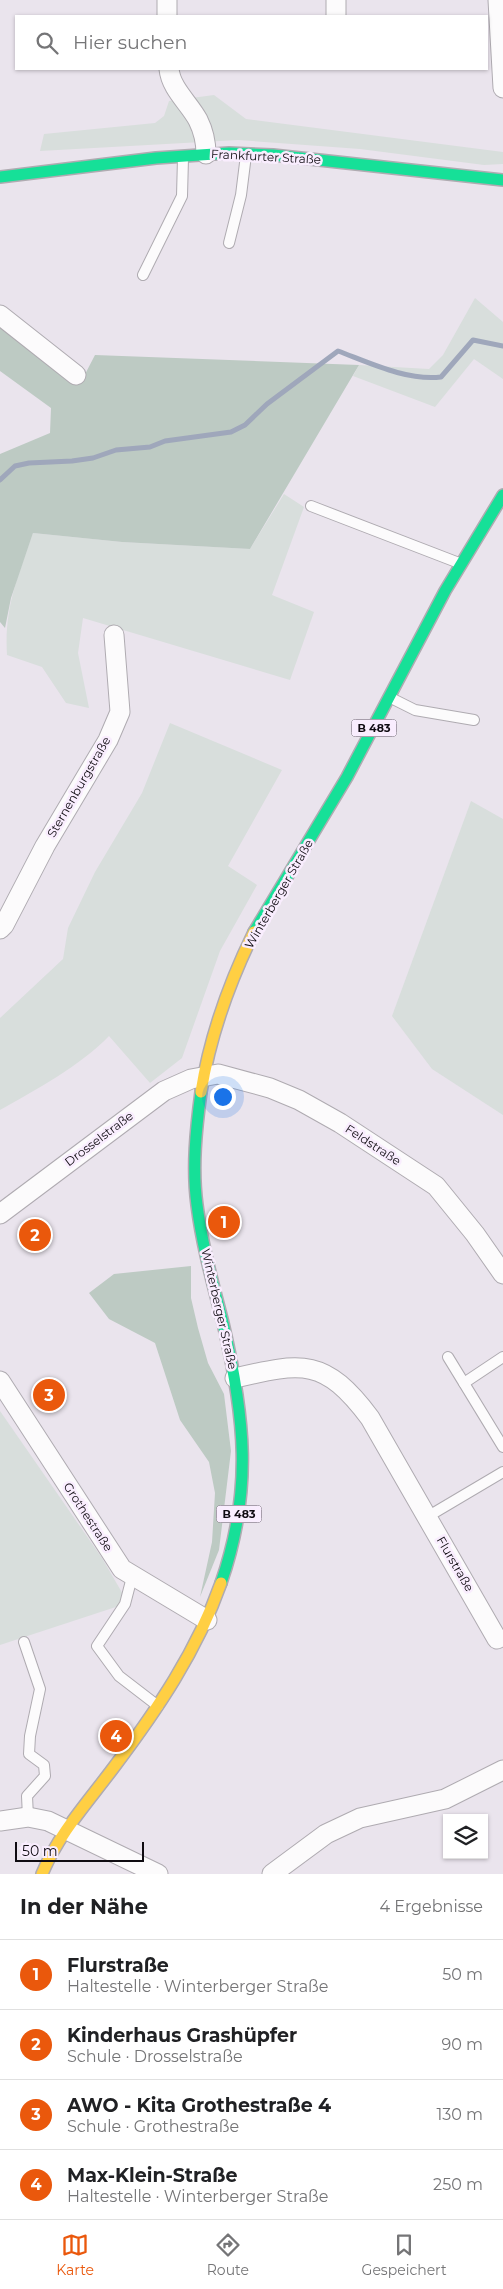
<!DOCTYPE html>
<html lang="de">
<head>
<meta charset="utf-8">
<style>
	body { margin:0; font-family:Montserrat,sans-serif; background:#f2f2f2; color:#202124 }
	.controls { position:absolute; right:15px; bottom:15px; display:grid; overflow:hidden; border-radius:0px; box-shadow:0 1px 4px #0004 }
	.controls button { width:45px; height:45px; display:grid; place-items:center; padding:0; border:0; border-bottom:1px solid #e0e0e0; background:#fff; color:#202124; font:25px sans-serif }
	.scale { position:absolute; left:15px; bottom:12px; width:129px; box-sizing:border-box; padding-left:5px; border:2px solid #0f0b11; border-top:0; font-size:14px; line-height:18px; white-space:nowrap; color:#0f0b11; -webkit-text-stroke:4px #f9edfe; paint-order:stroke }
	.you { position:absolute; left:222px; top:1096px; width:18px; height:18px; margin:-12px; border:4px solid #fff; border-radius:50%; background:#1a73e8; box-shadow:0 0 0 8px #1a73e833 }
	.badge { display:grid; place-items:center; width:32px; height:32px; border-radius:50%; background:#ea580c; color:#fff; font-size:16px; font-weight:700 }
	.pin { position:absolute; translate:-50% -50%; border:2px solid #fff; box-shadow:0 1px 5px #0006 }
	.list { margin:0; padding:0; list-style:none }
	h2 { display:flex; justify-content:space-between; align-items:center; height:65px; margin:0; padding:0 20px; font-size:21px }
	h2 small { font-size:16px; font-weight:400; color:#757577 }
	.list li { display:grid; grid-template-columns:32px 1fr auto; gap:15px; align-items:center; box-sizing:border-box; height:70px; padding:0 20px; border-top:1px solid #e0e0e0 }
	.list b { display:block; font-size:19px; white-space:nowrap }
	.list p { margin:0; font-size:16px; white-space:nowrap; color:#757577 }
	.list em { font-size:16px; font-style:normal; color:#757577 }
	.icon { flex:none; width:28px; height:28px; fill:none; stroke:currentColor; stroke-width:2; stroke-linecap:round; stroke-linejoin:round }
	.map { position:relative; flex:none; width:503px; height:1874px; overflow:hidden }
	.search { position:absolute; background:#fff; box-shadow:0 1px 4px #0004; left:15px; right:15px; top:15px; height:55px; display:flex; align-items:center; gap:12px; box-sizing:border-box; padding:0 18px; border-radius:0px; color:#757577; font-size:19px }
	.sheet { height:345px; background:#fff }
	nav { display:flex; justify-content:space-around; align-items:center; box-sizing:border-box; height:70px; border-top:1px solid #e0e0e0; background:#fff; font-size:14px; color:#757577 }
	nav a { display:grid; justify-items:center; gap:2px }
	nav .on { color:#ea580c }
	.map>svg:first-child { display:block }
	.green { fill:#d8dedc }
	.forest { fill:#bdcac3 }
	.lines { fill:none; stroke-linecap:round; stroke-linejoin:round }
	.stream { stroke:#9fa7bb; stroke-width:5 }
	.lane-casing { stroke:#afabb1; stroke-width:12 }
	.street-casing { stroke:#afabb1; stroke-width:21 }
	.fast-casing { stroke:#afabb1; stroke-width:14 }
	.slow-casing { stroke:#afabb1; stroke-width:14 }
	.lane { stroke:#fcfbfc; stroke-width:10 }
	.street { stroke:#fcfbfc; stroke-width:19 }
	.fast { stroke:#16e098; stroke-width:11 }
	.slow { stroke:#ffcf43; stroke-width:11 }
	.labels { text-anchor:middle; stroke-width:5; stroke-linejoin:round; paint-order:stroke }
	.shield { fill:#f9edfe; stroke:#554f58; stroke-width:1 }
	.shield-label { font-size:11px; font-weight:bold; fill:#0f0b11 }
	.street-label { font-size:12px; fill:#0f0b11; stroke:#f9edfe }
</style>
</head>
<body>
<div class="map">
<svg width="503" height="1874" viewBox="0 0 503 1874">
	<rect width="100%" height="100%" fill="#eae4ed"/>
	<g class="green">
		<polygon points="214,95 246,119 503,152 503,164 484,165 360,149 238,140 40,151 44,134 155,123 164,116 169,101"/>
		<polygon points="475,298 503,322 503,379 474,359 435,407 353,376 359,365 429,369 443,355"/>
		<path d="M284,494L304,507L272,595L314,612L290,680L83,618L78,653L89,708L66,703L42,667L7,655C4,607 18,577 33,533L122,542L250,549Z"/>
		<path d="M170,723L282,770L228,866L257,885L220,951L182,1058L150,1083L109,1036C81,1065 36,1090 0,1110V1018L63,959L68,928L95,872L142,793Z"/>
		<polygon points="471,801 503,819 503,1115 432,1069 392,1016"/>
		<polygon points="0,1411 102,1558 128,1603 0,1645"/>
	</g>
	<g class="forest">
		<polygon points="0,322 81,382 95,355 359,365 250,549 122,542 33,533 11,598 5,628 0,622 0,454 50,433 51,408 0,371"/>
		<polygon points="191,1266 191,1298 198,1328 208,1363 224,1394 231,1451 219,1550 200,1597 212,1542 215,1493 209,1462 180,1420 155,1343 109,1319 89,1293 114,1274"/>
	</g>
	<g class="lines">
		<path class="stream" d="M0,480L15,466L29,463L72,461L93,458L116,450L150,447L165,441L231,432L245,425L267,404L338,351C370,363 407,381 441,377L473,340L503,346"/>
		<g class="lane-casing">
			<g id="lane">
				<polyline points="229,243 241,195 246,155"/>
				<polyline points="143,275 182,196 183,158"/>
				<polyline points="311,506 459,563"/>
				<polyline points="391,698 415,710 474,720"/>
				<polyline points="448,1357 503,1447"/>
				<polyline points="464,1383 503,1357"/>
				<polyline points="427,1517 503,1472"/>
				<polyline points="132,1577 125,1604 97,1646 119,1676 158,1706"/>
				<polyline points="24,1642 40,1689 30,1736 29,1754 44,1765 45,1776 27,1796 28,1817"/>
			</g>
		</g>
		<g class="street-casing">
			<g id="street">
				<polyline points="167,0 167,16"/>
				<polyline points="336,0 336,16"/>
				<polyline points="498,0 503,88"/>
				<path d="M169,69C171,89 189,103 198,120C203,130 206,142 206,154"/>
				<polyline points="0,315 76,375"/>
				<polyline points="0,929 4,925 45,846 108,740 120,712 114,635"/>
				<polyline points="0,1214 164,1091 191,1079 218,1074 270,1088 299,1100 340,1123 436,1186 475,1234 503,1274"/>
				<path d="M235,1378C303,1362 325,1358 370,1418L497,1639"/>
				<polyline points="0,1381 122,1569 207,1620"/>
				<polyline points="0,1821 28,1817 48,1821 158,1874"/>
				<polyline points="272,1874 326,1834 360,1818 445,1799 503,1770"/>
			</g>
		</g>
		<g class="fast-casing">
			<g id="fast">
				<polyline points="0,177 156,158 229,153 273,155 503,180"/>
				<polyline points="254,932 347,777 445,591 503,495"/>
				<path d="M201,1092C196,1129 192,1168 197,1205C202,1245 213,1284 223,1323C245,1417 253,1491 221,1583"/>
			</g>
		</g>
		<g class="slow-casing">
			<g id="slow">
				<path d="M201,1092C210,1036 229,983 254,932"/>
				<path d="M42,1874C59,1833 88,1802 114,1767C157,1710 197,1651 221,1583"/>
			</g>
		</g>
		<use href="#lane" class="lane"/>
		<use href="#street" class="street"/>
		<use href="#fast" class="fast"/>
		<use href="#slow" class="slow"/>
	</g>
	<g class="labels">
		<g class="shield">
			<rect x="351.5" y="719.5" width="45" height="17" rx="4"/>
			<rect x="216.5" y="1505.5" width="45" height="17" rx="4"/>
		</g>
		<g class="shield-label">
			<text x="374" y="732">B 483</text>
			<text x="239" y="1518">B 483</text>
		</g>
		<g class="street-label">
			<text transform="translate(266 157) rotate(3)" y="4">Frankfurter Straße</text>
			<text transform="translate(79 787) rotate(-60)" y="4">Sternenburgstraße</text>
			<text transform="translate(279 894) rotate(-60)" y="4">Winterberger Straße</text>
			<text transform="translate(99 1139) rotate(-37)" y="4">Drosselstraße</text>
			<text transform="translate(373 1145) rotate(33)" y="4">Feldstraße</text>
			<text transform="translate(219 1309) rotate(77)" y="4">Winterberger Straße</text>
			<text transform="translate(88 1517) rotate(57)" y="4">Grothestraße</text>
			<text transform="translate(455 1564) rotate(60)" y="4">Flurstraße</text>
		</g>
	</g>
</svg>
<div class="controls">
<button><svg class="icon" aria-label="layers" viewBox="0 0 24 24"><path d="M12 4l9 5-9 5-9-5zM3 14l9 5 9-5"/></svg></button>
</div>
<div class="scale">50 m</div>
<div class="you"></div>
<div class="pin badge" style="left:224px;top:1222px">1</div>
<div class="pin badge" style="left:35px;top:1235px">2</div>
<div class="pin badge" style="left:49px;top:1395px">3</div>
<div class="pin badge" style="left:116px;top:1736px">4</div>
<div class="search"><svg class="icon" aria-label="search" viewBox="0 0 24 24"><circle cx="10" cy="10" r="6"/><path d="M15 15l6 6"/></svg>Hier suchen</div>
</div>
<section class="sheet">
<h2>In der Nähe<small>4 Ergebnisse</small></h2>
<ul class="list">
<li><span class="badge">1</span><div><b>Flurstraße</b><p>Haltestelle · Winterberger Straße</p></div><em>50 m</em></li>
<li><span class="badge">2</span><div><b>Kinderhaus Grashüpfer</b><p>Schule · Drosselstraße</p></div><em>90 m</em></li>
<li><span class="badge">3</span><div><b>AWO - Kita Grothestraße 4</b><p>Schule · Grothestraße</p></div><em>130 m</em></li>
<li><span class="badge">4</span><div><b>Max-Klein-Straße</b><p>Haltestelle · Winterberger Straße</p></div><em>250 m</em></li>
</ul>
</section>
<nav>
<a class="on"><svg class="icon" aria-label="map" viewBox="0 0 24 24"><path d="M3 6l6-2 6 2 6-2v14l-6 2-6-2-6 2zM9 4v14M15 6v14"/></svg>Karte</a>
<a><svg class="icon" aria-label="directions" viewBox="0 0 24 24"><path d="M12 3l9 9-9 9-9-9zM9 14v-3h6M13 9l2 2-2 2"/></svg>Route</a>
<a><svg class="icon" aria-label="saved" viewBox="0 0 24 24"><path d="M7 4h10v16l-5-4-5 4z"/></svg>Gespeichert</a>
</nav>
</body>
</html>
